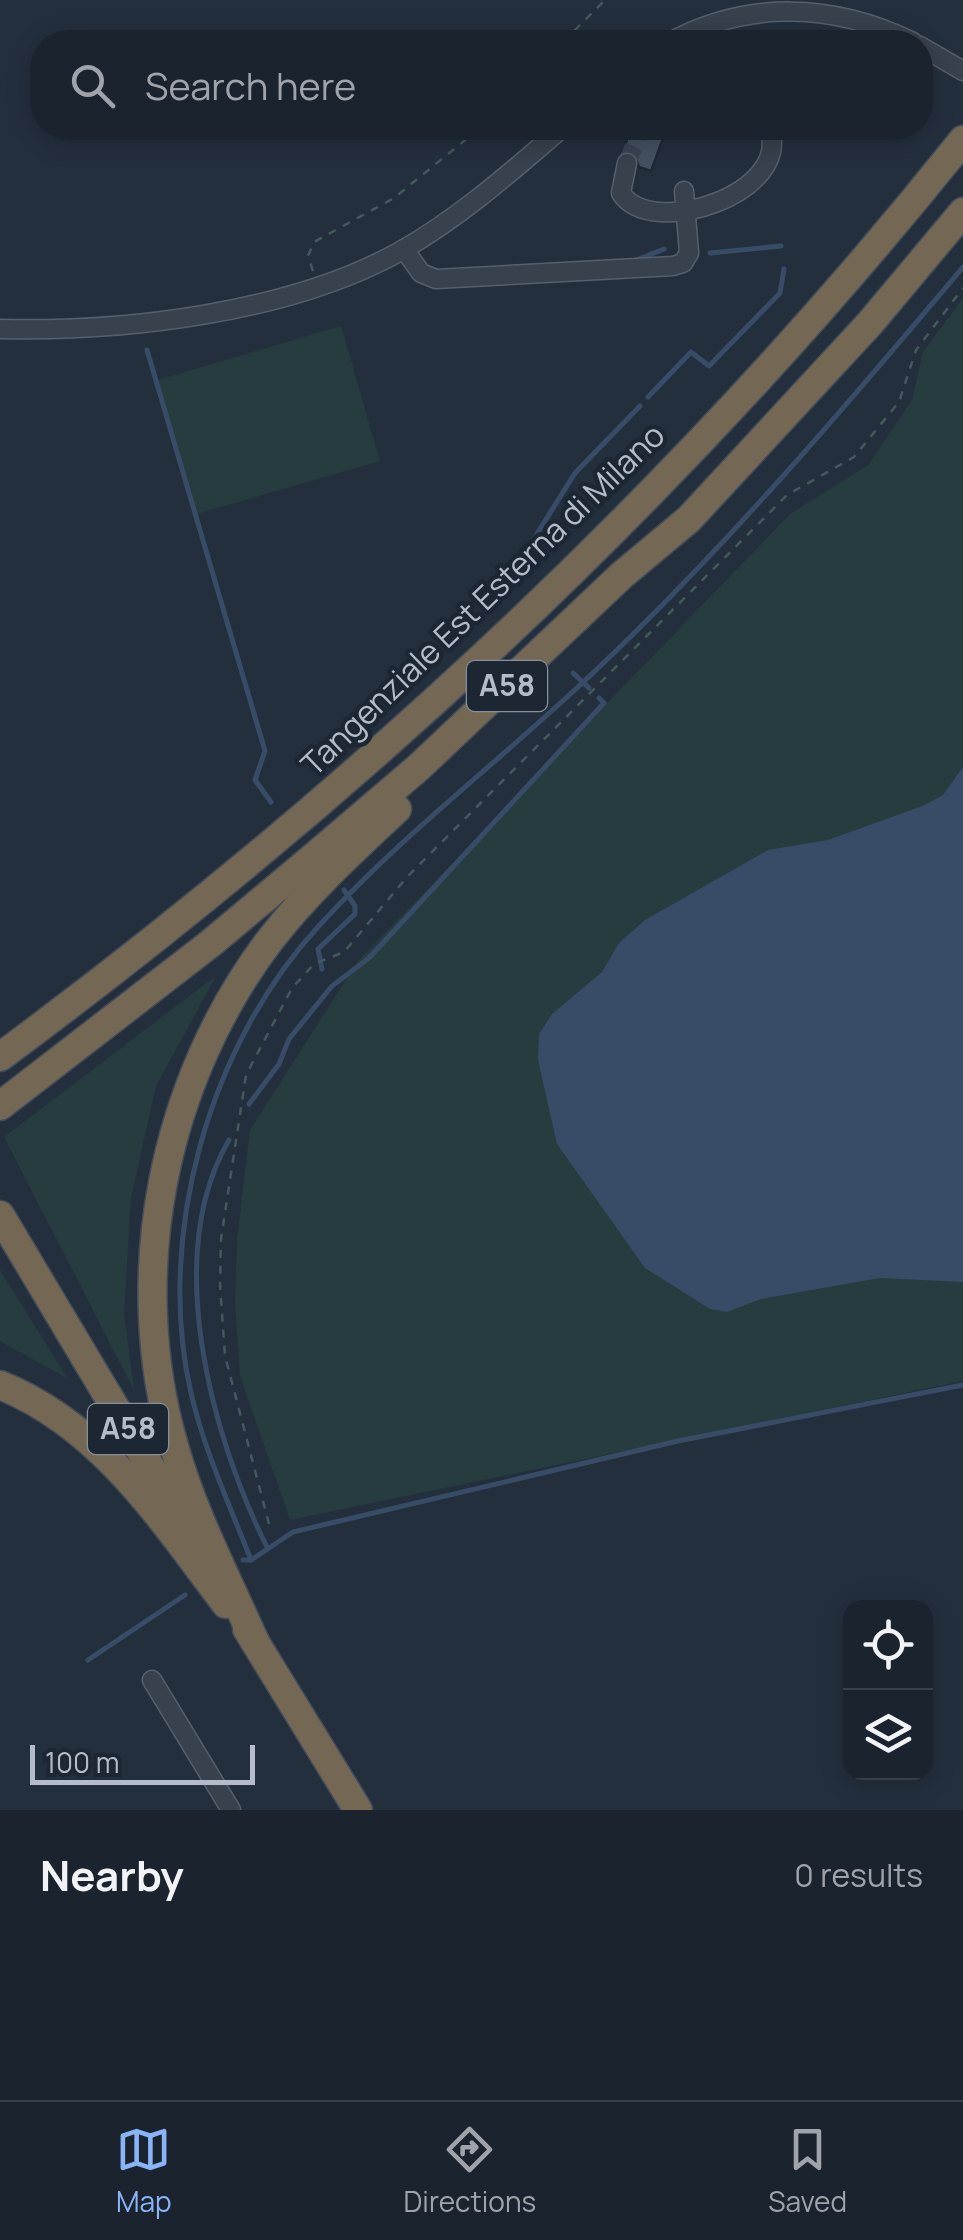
<!DOCTYPE html>
<html lang="en">
<head>
<meta charset="utf-8">
<style>
	body { margin:0; font-family:Manrope,sans-serif; background:#242b36; color:#f1f3f6 }
	.controls { position:absolute; right:30px; bottom:30px; display:grid; overflow:hidden; border-radius:20px; box-shadow:0 5px 25px #0003 }
	.controls button { width:90px; height:90px; display:grid; place-items:center; padding:0; border:0; border-bottom:2px solid #39404a; background:#1b232e; color:#f1f3f6; font:50px sans-serif }
	.scale { position:absolute; left:30px; bottom:25px; width:225px; box-sizing:border-box; padding-left:10px; border:5px solid #b4bcc9; border-top:0; font-size:28px; line-height:35px; white-space:nowrap; color:#b4bcc9; -webkit-text-stroke:8px #1d2633; paint-order:stroke }
	.list { margin:0; padding:0; list-style:none }
	h2 { display:flex; justify-content:space-between; align-items:center; height:130px; margin:0; padding:0 40px; font-size:42px }
	h2 small { font-size:32px; font-weight:400; color:#a0a4aa }
	.icon { flex:none; width:55px; height:55px; fill:none; stroke:currentColor; stroke-width:2; stroke-linecap:round; stroke-linejoin:round }
	.map { position:relative; flex:none; width:963px; height:1810px; overflow:hidden }
	.search { position:absolute; background:#1b232e; box-shadow:0 5px 25px #0003; left:30px; right:30px; top:30px; height:110px; display:flex; align-items:center; gap:25px; box-sizing:border-box; padding:0 35px; border-radius:40px; color:#a0a4aa; font-size:38px }
	.sheet { height:290px; background:#1b232e }
	nav { display:flex; justify-content:space-around; align-items:center; box-sizing:border-box; height:140px; border-top:2px solid #39404a; background:#1b232e; font-size:28px; color:#a0a4aa }
	nav a { display:grid; justify-items:center; gap:5px }
	nav .on { color:#8ab4f8 }
	.map>svg:first-child { display:block }
	.green { fill:#263c3f }
	.water { fill:#394c67 }
	.lines { fill:none; stroke-linecap:round; stroke-linejoin:round }
	.stream { stroke:#394c67; stroke-width:5 }
	.building { fill:#455162; stroke:#1f2835; stroke-width:2.5 }
	.minor-tunnel { stroke:#3a4453; stroke-width:18; stroke-dasharray:18 9; stroke-linecap:butt }
	.minor-casing { stroke:#565f6c; stroke-width:21 }
	.highway-casing { stroke:#434c59; stroke-width:31 }
	.path { stroke:#44595c; stroke-width:2.5; stroke-dasharray:8 8; stroke-linecap:butt }
	.minor { stroke:#38414e; stroke-width:18 }
	.highway { stroke:#746855; stroke-width:28 }
	.labels { text-anchor:middle; stroke-width:9; stroke-linejoin:round; paint-order:stroke }
	.shield { fill:#1d2633; stroke:#878f9c; stroke-width:2.5 }
	.shield-label { font-size:30px; font-weight:bold; fill:#b4bcc9 }
	.street-label { font-size:32px; fill:#b4bcc9; stroke:#1d2633 }
</style>
</head>
<body>
<div class="map">
<svg width="963" height="1810" viewBox="0 0 963 1810">
	<rect width="100%" height="100%" fill="#242f3e"/>
	<g class="green">
		<polygon points="963,298 963,1381 290,1520 240,1376 235,1303 237,1240 250,1130 358,961 790,514 868,465 912,400 923,352"/>
		<polygon points="341,326 380,461 197,514 158,380"/>
		<polygon points="216,976 156,1086 131,1198 124,1313 134,1390 4,1137"/>
		<polygon points="0,1270 68,1379 0,1341"/>
	</g>
	<polygon class="water" points="963,767 963,1282 880,1278 761,1299 727,1312 710,1309 645,1268 557,1144 538,1060 539,1034 552,1014 602,972 619,943 645,920 768,850 828,840 925,805 943,795"/>
	<g class="lines">
		<g class="stream">
			<polyline points="710,253 781,246"/>
			<polyline points="634,261 664,249"/>
			<polyline points="147,350 265,751 255,780 271,802"/>
			<polyline points="648,397 691,352 709,366 780,293 784,269"/>
			<polyline points="492,590 520,561 575,473 640,406"/>
			<polyline points="573,673 589,688"/>
			<polyline points="322,969 318,949 355,914 355,906 344,890"/>
			<polyline points="249,1104 279,1064 289,1039 332,986 369,958 604,703 599,698"/>
			<path d="M229,1140C162,1255 211,1435 267,1547"/>
			<polyline points="243,1560 251,1560 293,1532 678,1441 963,1385"/>
			<path d="M251,1560C230,1506 204,1450 191,1393C155,1237 209,1046 317,928C402,834 504,758 595,671C727,546 846,406 963,267"/>
			<polyline points="88,1660 185,1595"/>
		</g>
	</g>
	<polygon class="building" points="631,128 674,128 664,136 651,171 639,167 634,153 623,151"/>
	<g class="lines">
		<polyline class="minor-tunnel" points="627,163 641,128"/>
		<g class="minor-casing">
			<g id="minor">
				<path d="M670,42C748,0 834,3 913,42"/>
				<polyline points="920,46 963,71"/>
				<path d="M627,163L621,193C650,240 794,194 769,128"/>
				<polyline points="404,249 421,273 436,279 673,266 683,263 689,253 684,191"/>
				<path d="M0,329C126,332 288,313 399,252C459,218 510,173 562,128"/>
				<polyline points="152,1680 231,1810"/>
			</g>
		</g>
		<g class="highway-casing">
			<g id="highway">
				<path d="M0,1057C358,792 685,488 963,140"/>
				<polyline points="0,1106 211,943 316,855 419,767 622,575 689,519 871,322 963,212"/>
				<polyline points="0,1215 194,1540"/>
				<path d="M0,1385C102,1426 162,1520 226,1604"/>
				<polyline points="247,1629 358,1810"/>
				<path d="M255,1642C227,1578 193,1514 174,1446C124,1275 163,1081 270,940C307,892 353,850 397,809"/>
			</g>
		</g>
		<g class="path">
			<polyline points="563,42 605,0"/>
			<polyline points="641,42 655,33"/>
			<polyline points="313,271 308,256 314,242 394,198 480,128"/>
			<polyline points="269,1524 225,1356 220,1285 221,1239 246,1075 292,988 314,964 344,952 408,876 787,495 854,457 899,402 916,350 963,288"/>
		</g>
		<use href="#minor" class="minor"/>
		<use href="#highway" class="highway"/>
	</g>
	<g class="labels">
		<g class="shield">
			<rect x="467" y="661" width="80" height="50" rx="8"/>
			<rect x="88" y="1404" width="80" height="50" rx="8"/>
		</g>
		<g class="shield-label">
			<text x="507" y="696">A58</text>
			<text x="128" y="1439">A58</text>
		</g>
		<g class="street-label">
			<text transform="translate(483 600) rotate(-44)" y="11">Tangenziale Est Esterna di Milano</text>
		</g>
	</g>
</svg>
<div class="controls">
<button><svg class="icon" aria-label="locate" viewBox="0 0 24 24"><circle cx="12" cy="12" r="6"/><path d="M12 2v4M12 18v4M2 12h4M18 12h4"/></svg></button>
<button><svg class="icon" aria-label="layers" viewBox="0 0 24 24"><path d="M12 4l9 5-9 5-9-5zM3 14l9 5 9-5"/></svg></button>
</div>
<div class="scale">100 m</div>
<div class="search"><svg class="icon" aria-label="search" viewBox="0 0 24 24"><circle cx="10" cy="10" r="6"/><path d="M15 15l6 6"/></svg>Search here</div>
</div>
<section class="sheet">
<h2>Nearby<small>0 results</small></h2>
<ul class="list">
</ul>
</section>
<nav>
<a class="on"><svg class="icon" aria-label="map" viewBox="0 0 24 24"><path d="M3 6l6-2 6 2 6-2v14l-6 2-6-2-6 2zM9 4v14M15 6v14"/></svg>Map</a>
<a><svg class="icon" aria-label="directions" viewBox="0 0 24 24"><path d="M12 3l9 9-9 9-9-9zM9 14v-3h6M13 9l2 2-2 2"/></svg>Directions</a>
<a><svg class="icon" aria-label="saved" viewBox="0 0 24 24"><path d="M7 4h10v16l-5-4-5 4z"/></svg>Saved</a>
</nav>
</body>
</html>
